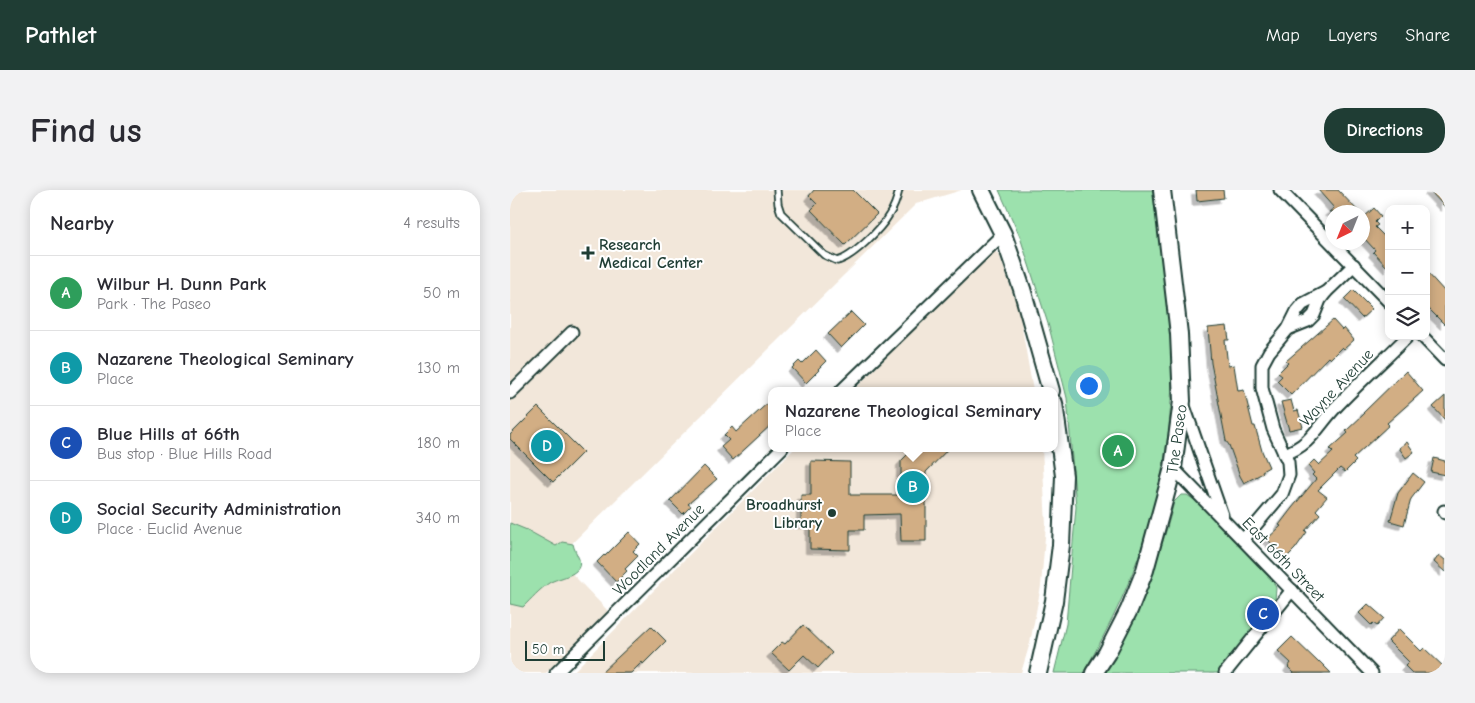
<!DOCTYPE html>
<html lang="en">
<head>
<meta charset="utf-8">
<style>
	body { margin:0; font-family:"Comic Neue",sans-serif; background:#f2f2f3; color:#2b2b33 }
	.controls { position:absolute; right:15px; top:15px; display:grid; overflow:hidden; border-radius:10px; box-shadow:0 2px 12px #0003 }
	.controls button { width:45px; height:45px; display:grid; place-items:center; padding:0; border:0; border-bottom:1px solid #e1e1e2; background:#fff; color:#2b2b33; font:25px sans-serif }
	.compass { position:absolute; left:815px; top:15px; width:45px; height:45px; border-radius:50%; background:#fff; box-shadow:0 2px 12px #0003; rotate:223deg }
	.scale { position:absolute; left:15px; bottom:12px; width:80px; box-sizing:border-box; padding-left:5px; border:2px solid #1f3d34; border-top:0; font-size:14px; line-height:18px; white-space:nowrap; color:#1f3d34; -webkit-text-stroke:4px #fff; paint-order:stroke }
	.you { position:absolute; left:578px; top:195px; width:18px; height:18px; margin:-12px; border:4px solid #fff; border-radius:50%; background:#1a73e8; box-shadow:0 0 0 8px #1a73e833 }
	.badge { display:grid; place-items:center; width:32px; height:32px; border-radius:50%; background:#1f3d34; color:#fff; font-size:16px; font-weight:700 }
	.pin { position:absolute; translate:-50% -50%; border:2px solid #fff; box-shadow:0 1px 5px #0006 }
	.popup { position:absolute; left:258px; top:197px; width:290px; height:65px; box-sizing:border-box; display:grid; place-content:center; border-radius:10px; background:#fff; filter:drop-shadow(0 1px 4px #0005); font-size:16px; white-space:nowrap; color:#7c7c81 }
	.popup b { font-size:19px; color:#2b2b33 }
	.popup::after { content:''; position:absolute; left:50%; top:100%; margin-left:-10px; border:10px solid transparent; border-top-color:#fff }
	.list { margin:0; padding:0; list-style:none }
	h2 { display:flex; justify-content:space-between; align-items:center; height:65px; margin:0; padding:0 20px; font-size:21px }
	h2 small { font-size:16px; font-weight:400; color:#7c7c81 }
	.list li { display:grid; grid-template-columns:32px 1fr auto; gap:15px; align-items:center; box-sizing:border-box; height:75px; padding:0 20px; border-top:1px solid #e1e1e2 }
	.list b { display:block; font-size:19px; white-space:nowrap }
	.list p { margin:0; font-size:16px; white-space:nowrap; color:#7c7c81 }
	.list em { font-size:16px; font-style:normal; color:#7c7c81 }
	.icon { flex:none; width:28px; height:28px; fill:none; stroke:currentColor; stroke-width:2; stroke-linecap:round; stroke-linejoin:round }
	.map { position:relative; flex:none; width:935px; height:483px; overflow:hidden; border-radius:20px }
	header { display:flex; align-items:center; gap:30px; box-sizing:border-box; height:70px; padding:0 25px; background:#1f3d34; color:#fff }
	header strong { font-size:24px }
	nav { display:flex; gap:28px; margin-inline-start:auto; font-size:18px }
	.intro { display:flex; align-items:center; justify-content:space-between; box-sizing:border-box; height:120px; padding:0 30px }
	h1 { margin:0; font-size:35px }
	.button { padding:12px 22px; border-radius:20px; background:#1f3d34; color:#fff; font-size:18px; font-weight:700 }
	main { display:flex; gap:30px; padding:0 30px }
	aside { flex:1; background:#fff; border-radius:20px; box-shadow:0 2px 12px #0003 }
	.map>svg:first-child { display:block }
	.built { fill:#f2e7da }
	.green { fill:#9ce1ad; stroke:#5e8f70 }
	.building { fill:#d2ae84; stroke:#1f3d34; filter:url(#shadow) }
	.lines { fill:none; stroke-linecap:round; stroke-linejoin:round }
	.service-casing { stroke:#1f3d34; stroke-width:9 }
	.minor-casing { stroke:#1f3d34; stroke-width:15 }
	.secondary-casing { stroke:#1f3d34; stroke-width:20 }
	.service { stroke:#fff; stroke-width:5.5 }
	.minor { stroke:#fff; stroke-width:11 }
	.secondary { stroke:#fff; stroke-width:16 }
	.poi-dot { fill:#1f3d34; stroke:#fff; stroke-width:2 }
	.labels { text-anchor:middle; stroke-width:4; stroke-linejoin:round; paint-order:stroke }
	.poi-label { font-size:16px; font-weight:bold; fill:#1f3d34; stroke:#fff; text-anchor:start }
	.street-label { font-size:16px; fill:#1f3d34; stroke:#fff }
</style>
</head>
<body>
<header>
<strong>Pathlet</strong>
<nav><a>Map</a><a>Layers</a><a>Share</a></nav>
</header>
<div class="intro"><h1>Find us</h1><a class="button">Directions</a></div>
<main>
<aside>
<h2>Nearby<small>4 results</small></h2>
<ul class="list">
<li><span class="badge" style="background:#2e9e5b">A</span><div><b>Wilbur H. Dunn Park</b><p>Park · The Paseo</p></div><em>50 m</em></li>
<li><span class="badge" style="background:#0f9aa8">B</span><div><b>Nazarene Theological Seminary</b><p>Place</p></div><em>130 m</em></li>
<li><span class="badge" style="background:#1a4fb4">C</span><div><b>Blue Hills at 66th</b><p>Bus stop · Blue Hills Road</p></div><em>180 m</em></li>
<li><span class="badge" style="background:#0f9aa8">D</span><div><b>Social Security Administration</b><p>Place · Euclid Avenue</p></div><em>340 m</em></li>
</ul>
</aside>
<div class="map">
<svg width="935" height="483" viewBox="0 0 935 483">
	<defs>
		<filter id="shadow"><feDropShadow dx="-4.5" dy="4.5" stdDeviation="0" flood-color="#0004"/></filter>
	</defs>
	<rect width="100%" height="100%" fill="#fff"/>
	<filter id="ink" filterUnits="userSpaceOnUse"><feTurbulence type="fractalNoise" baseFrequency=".02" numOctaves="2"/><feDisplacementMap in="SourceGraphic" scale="10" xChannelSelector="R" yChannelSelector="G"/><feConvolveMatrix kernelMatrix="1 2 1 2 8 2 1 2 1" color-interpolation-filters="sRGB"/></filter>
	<g filter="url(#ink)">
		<g class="built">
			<polygon points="0,0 452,0 406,14 47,368 98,421 36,483 0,483"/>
			<polygon points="482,60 489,64 509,121 523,201 343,201"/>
			<polygon points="285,258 532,258 536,335 531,396 520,453 511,483 62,483"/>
		</g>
		<g class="green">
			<path d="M489,0H644C651,61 663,123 662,185C661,274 636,365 595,443C588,457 581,470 573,483H544L556,434L566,317L557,208L539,137L510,47Z"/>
			<path d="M671,305H677L686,311L763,391L766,398L765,410L708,483H595C627,427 648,375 664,312Z"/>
			<path d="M0,333L17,340L46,356L52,352L63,354C64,359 67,364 69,369C74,386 48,387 39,393C30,399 21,409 13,417L0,414Z"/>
		</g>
		<g class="building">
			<polygon points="304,0 343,0 367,24 335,55 301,20 307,14 299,6"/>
			<polygon points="686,0 713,0 714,8 687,11"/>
			<polygon points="808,0 828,0 849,22 819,22 824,18"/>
			<polygon points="919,0 935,0 935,17"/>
			<polygon points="864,18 871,26 865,32 868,35 865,37 879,51 879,79 863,62 865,60 852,46 852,29"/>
			<polygon points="916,81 935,102 935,135 916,116"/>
			<polygon points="843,100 862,119 852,128 834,109"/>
			<polygon points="341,122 354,135 331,158 318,144"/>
			<polygon points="823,130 832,140 834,138 844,150 834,159 832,157 820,169 818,167 781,205 767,191 772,186 768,183 778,173 776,171"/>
			<polygon points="717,136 719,150 715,150 718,176 724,175 728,201 734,200 743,236 745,236 752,261 759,277 752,281 753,283 734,293 730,286 719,255 716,251 701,173 698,138"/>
			<polygon points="306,160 316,171 308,179 309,180 296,193 282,178 289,171 292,174"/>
			<polygon points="896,181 913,201 877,233 879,235 843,268 846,271 835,282 830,278 808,300 817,307 806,320 810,324 795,341 797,342 785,359 776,368 757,349 771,336 769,335 782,318 806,289 802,285 804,283 798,276 804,270 809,275 823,262 820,259 838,243 836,241 854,224 853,223"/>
			<polygon points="935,206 935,230 923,217"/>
			<polygon points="262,209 262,234 223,270 211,257 219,250 214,245 222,237 226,242"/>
			<polygon points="781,210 784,221 788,220 793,237 779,240 771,212"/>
			<polygon points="28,217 73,262 43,292 0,249 0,245"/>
			<polygon points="897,252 904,262 896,268 889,258"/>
			<polygon points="404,258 439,258 416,282 416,351 391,351 390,324 354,325 354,340 340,340 340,360 300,359 300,334 291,334 291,305 301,305 301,271 340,272 340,305 391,305 391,271"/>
			<polygon points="924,268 935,271 935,285 921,282"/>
			<polygon points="194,276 207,289 178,314 181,316 173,324 160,311"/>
			<polygon points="903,283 914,292 901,309 894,335 880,331 888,303"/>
			<polygon points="119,342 130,354 123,361 128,366 115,379 117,381 106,392 87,372 94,365 95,366"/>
			<polygon points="929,365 935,370 935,382 924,372"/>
			<polygon points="858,414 874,428 867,436 863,433 861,435 849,423"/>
			<polygon points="293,435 322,463 308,478 294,465 279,480 261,463 272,452 275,454"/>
			<polygon points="141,436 156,451 133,474 132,472 121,483 91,483"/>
			<polygon points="889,439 911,461 914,458 935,478 930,483 902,483 895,476 899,472 878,451"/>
			<polygon points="782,447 808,472 809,471 821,483 784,483 778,477 781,473 768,461"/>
		</g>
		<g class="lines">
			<g class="service-casing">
				<path id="service" d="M267,0L268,14L271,23L314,65L327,71C342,68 371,39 379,25C384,18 387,9 389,0"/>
			</g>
			<g class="minor-casing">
				<g id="minor">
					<polyline points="770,0 879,112"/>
					<polyline points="778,139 798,131 804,125 810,110 816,102 844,75"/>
					<polyline points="912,146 935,170"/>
					<polyline points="331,201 493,44"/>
					<polyline points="0,203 62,142"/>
					<polyline points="673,213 712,325"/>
					<path d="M774,264C801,255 807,237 825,218C849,193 874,170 898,146"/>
					<polyline points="663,278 862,483"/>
					<polyline points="934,321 935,323"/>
					<polyline points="733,350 772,304 779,285 778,272 763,239 752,198 752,175 759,162 778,139 787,121 793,114 816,102"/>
					<polyline points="46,483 272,258"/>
					<polyline points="715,483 782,400"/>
				</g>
			</g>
			<g class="secondary-casing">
				<g id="secondary">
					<polyline points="471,0 493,44 512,99 541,201"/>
					<polyline points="528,483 544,411 551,355 554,286 544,213"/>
					<polyline points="584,483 597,463 619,420 635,380 663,278 672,211 669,144 652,0"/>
				</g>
			</g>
			<use href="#service" class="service"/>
			<use href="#minor" class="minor"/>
			<use href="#secondary" class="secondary"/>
		</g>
	</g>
	<g class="poi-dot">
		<path d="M75.5 55.5h5v5h5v5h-5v5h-5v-5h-5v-5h5z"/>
		<circle cx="322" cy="323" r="5"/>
	</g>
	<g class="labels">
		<g class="poi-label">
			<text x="89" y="60">Research<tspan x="89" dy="18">Medical Center</tspan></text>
			<text x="312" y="320" text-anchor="end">Broadhurst<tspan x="312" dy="18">Library</tspan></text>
		</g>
		<g class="street-label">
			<text transform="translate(826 197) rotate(-47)" y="6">Wayne Avenue</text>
			<text transform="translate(666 249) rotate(-82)" y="6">The Paseo</text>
			<text transform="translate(148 359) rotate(-45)" y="6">Woodland Avenue</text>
			<text transform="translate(774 369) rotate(46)" y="6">East 66th Street</text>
		</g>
	</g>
</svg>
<div class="controls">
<button>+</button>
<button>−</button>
<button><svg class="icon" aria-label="layers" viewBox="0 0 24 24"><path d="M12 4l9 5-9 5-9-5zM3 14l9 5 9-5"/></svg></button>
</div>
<svg class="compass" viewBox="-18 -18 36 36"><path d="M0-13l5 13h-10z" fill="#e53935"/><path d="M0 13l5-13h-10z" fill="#7c7c81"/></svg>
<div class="scale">50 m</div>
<div class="you"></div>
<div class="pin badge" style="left:608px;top:261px;background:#2e9e5b">A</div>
<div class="pin badge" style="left:403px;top:297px;background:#0f9aa8">B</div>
<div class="popup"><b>Nazarene Theological Seminary</b>Place</div>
<div class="pin badge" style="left:753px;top:424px;background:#1a4fb4">C</div>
<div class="pin badge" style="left:37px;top:256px;background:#0f9aa8">D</div>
</div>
</main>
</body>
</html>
